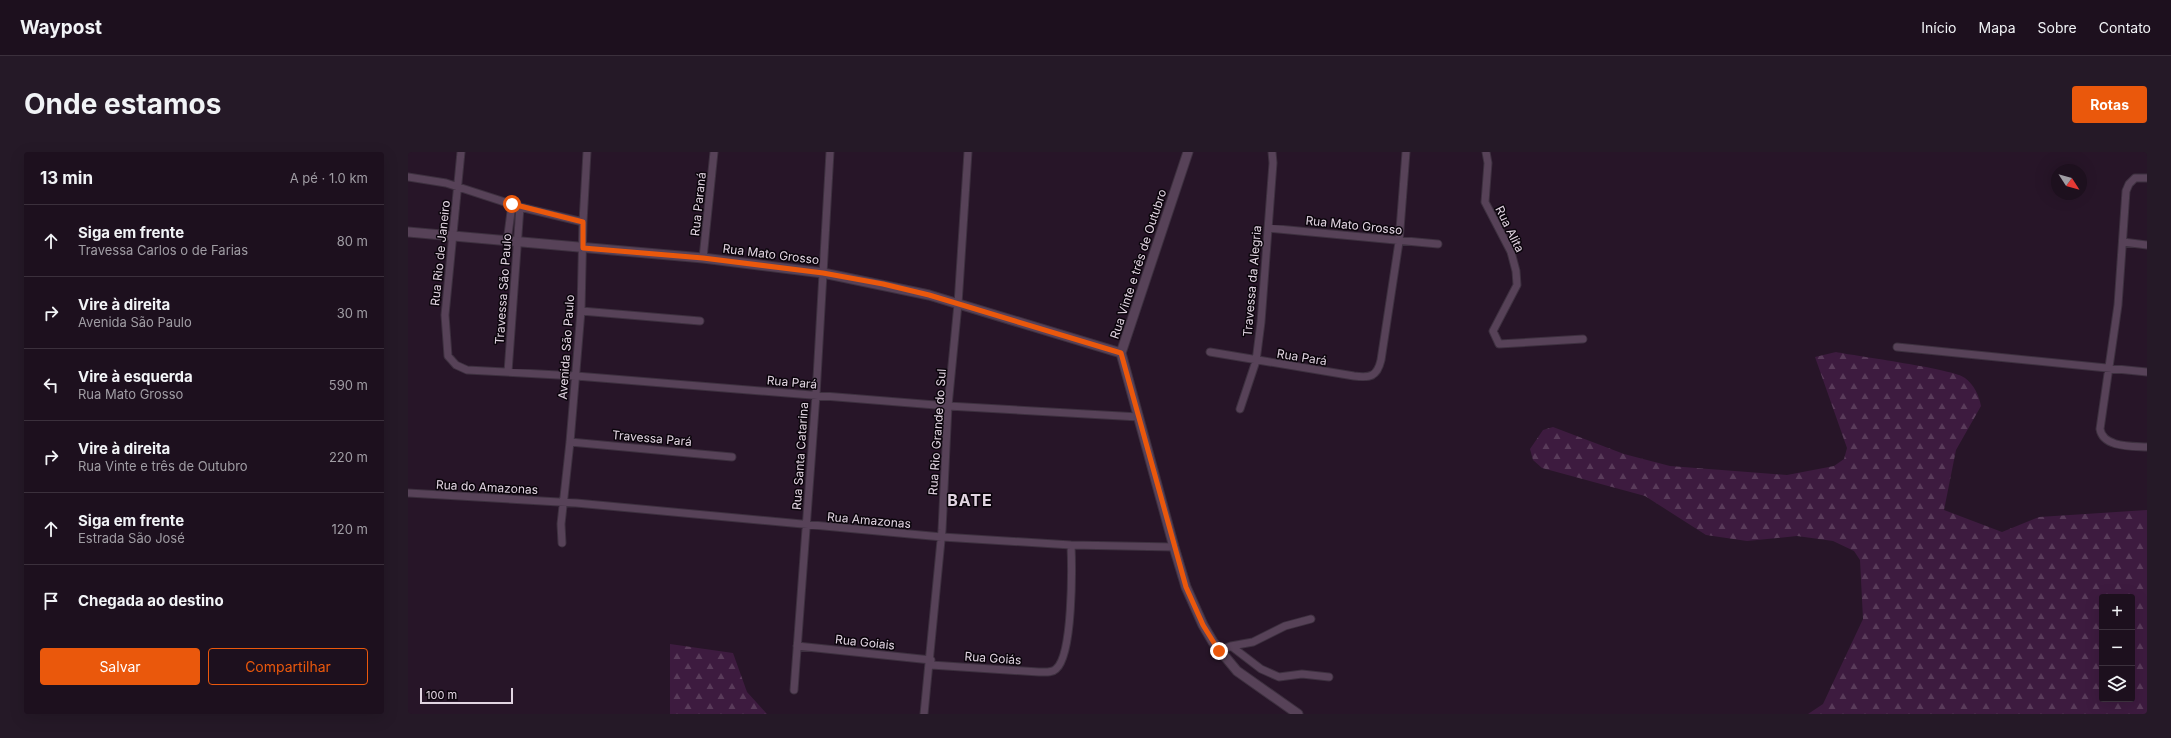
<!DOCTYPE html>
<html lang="pt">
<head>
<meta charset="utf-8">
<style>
  :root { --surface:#1d101e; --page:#251927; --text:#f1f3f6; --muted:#a09da4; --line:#3b303c; --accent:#ea580c }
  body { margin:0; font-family:Inter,sans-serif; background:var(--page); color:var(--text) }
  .controls { position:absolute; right:12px; bottom:12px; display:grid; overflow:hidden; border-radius:4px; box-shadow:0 4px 16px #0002 }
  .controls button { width:36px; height:36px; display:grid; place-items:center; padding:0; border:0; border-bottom:1px solid var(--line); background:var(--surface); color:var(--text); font:20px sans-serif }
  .compass { position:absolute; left:1643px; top:12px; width:36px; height:36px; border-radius:50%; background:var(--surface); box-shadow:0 4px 16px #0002; rotate:126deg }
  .scale { position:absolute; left:12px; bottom:10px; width:93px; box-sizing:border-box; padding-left:4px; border:2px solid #e1d4e1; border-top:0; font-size:11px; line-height:14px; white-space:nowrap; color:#e1d4e1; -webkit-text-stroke:3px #0b050c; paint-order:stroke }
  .stop { position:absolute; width:12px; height:12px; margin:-9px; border:3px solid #ea580c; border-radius:50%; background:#fff }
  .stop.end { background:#ea580c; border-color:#fff; box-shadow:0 1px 4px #0008 }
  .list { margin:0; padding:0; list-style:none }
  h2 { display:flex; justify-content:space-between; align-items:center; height:52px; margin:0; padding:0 16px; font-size:17px }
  h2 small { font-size:13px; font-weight:400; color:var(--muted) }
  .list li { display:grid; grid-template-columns:26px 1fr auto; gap:12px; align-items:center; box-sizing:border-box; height:72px; padding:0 16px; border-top:1px solid var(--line) }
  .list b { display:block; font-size:15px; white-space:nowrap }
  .list p { margin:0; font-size:13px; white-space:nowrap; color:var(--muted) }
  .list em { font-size:13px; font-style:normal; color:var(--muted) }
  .actions { display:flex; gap:8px; padding:12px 16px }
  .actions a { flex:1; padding:9px 0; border:1px solid var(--accent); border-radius:4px; text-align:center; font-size:14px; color:var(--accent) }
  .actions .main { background:var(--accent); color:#fff }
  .icon { flex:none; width:22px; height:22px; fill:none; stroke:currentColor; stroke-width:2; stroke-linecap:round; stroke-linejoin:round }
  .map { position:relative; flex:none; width:1739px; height:562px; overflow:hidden; border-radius:4px }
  header { display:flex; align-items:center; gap:24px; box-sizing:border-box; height:56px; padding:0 20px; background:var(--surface); border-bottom:1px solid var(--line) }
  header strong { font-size:19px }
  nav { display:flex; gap:22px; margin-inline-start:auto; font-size:14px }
  .intro { display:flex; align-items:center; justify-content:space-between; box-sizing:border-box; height:96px; padding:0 24px }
  h1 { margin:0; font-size:28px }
  .button { padding:10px 18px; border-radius:4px; background:var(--accent); color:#fff; font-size:14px; font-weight:700 }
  main { display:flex; gap:24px; padding:0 24px }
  aside { flex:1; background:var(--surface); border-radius:4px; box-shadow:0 4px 16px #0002 }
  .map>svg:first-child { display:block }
</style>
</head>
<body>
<header>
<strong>Waypost</strong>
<nav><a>Início</a><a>Mapa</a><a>Sobre</a><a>Contato</a></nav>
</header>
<div class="intro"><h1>Onde estamos</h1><a class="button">Rotas</a></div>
<main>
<aside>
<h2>13 min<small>A pé · 1.0 km</small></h2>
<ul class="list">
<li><svg class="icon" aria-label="ahead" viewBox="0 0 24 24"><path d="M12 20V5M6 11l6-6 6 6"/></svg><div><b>Siga em frente</b><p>Travessa Carlos o de Farias</p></div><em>80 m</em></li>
<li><svg class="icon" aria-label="right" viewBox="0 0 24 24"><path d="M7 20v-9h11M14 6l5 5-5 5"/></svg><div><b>Vire à direita</b><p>Avenida São Paulo</p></div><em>30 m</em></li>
<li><svg class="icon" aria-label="left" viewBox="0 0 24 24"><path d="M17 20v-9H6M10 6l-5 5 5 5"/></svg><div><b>Vire à esquerda</b><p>Rua Mato Grosso</p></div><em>590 m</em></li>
<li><svg class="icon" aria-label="right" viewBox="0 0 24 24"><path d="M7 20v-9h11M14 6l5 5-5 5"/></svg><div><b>Vire à direita</b><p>Rua Vinte e três de Outubro</p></div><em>220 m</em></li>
<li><svg class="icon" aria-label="ahead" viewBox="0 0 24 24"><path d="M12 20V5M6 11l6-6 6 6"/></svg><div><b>Siga em frente</b><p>Estrada São José</p></div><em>120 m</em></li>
<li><svg class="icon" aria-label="arrive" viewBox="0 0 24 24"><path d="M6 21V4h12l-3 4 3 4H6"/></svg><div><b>Chegada ao destino</b></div></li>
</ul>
<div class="actions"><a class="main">Salvar</a><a>Compartilhar</a></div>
</aside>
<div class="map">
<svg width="1739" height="562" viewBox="0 0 1739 562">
  <defs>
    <pattern id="forest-firs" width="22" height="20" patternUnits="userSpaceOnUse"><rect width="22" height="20" fill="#3d1b3f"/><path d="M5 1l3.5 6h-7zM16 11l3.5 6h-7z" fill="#593b5a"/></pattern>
  </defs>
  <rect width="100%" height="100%" fill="#271528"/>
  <!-- forest -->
  <path fill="url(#forest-firs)" fill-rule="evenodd" d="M1428,200c19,4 119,17 129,26 9,7 14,17 16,28l-25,44 -12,60 58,22 37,-15 108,-7v204h-339l15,-10 40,-85 -3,-59 -6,-9 -21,-10 -36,-5 -50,5 -41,-6 -61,-39 -103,-28 -9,-8 -3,-11 13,-19 10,-3 71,27 46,12 117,9 47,-9 10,-7 3,-11 -32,-91zM1694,445h30v102h-30z
    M262,492l63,9 14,39 20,22h-97z"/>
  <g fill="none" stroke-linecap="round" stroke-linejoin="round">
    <defs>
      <path id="minor" d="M53,0l-16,163 3,41 8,9 11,5 109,6 372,30 191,11
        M1078,0l2,11 -3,39 26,50 5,19 1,14 -24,46 6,13 84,-5
        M0,25l38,6 74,24 63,15
        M1739,26h-12l-6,6 -3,7 -8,114 -18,124c3,19 33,17 47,18
        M860,76l170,16
        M99,90l5,-38
        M1715,90l24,3
        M295,106l11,-106
        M173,159l119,10
        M1489,195l250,25
        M802,200l144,24c16,2 23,1 27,-16l18,-118 7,-90
        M100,220l12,-165
        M832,257l16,-48 5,-39 12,-159 -1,-11
        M162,290l162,15
        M0,341l168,10 366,34 129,8 103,2
        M154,391l-1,-19 9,-82 11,-131 2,-89 4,-70
        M389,494l134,14
        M823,494l22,-4 32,-16 26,-7
        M811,499l12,-5 30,23 18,8 23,-3 27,3
        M523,513l108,7c6,0 13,1 17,-3 17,-14 16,-101 15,-124
        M386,538l22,-295 14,-243
        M516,562l18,-184 6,-124 10,-102 10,-152"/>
      <path id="tertiary" d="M780,0l-67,201 53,194 12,40 17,38 10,17 24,29 61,43
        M0,80l295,26 120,15 106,22 192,58"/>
    </defs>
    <!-- minor casing -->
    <use href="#minor" stroke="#3d303f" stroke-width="9"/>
    <!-- tertiary casing -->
    <use href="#tertiary" stroke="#3d303f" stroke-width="11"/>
    <!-- minor -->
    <use href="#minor" stroke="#574258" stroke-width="7"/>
    <!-- tertiary -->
    <use href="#tertiary" stroke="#574258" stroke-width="9"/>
  </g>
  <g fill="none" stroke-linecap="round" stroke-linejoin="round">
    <!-- route -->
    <path stroke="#ea580c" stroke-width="5" d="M104,52l71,18v26l120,10 120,15 60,11 46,11 192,58 65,234 17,38 16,26"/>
  </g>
  <g text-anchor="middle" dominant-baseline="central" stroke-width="3" stroke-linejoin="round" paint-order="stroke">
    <!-- street labels -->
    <g font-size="12" fill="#e1d4e1" stroke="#0b050c">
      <text transform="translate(290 52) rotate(-84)">Rua Paraná</text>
      <text transform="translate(946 73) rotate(6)">Rua Mato Grosso</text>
      <text transform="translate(1102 77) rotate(64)">Rua Alita</text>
      <text transform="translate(32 101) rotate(-84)">Rua Rio de Janeiro</text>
      <text transform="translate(363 102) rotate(7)">Rua Mato Grosso</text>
      <text transform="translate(730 112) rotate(-72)">Rua Vinte e três de Outubro</text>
      <text transform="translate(844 129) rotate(-85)">Travessa da Alegria</text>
      <text transform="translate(95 137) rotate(-86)">Travessa São Paulo</text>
      <text transform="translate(158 195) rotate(-86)">Avenida São Paulo</text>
      <text transform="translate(894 205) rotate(9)">Rua Pará</text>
      <text transform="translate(384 230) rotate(5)">Rua Pará</text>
      <text transform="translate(529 280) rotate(-86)">Rua Rio Grande do Sul</text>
      <text transform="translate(244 286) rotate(5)">Travessa Pará</text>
      <text transform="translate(392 304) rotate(-86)">Rua Santa Catarina</text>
      <text transform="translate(79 335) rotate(3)">Rua do Amazonas</text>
      <text transform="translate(461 368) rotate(5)">Rua Amazonas</text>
      <text transform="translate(457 490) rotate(6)">Rua Goiais</text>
      <text transform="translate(585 506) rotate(4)">Rua Goiás</text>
    </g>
    <!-- district labels -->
    <g font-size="16" font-weight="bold" letter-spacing="1" fill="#e1d4e1" stroke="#0b050c">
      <text x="562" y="348">BATE</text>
    </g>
  </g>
</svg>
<div class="controls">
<button>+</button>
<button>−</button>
<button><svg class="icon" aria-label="layers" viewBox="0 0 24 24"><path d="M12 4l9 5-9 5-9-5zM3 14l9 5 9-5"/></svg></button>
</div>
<svg class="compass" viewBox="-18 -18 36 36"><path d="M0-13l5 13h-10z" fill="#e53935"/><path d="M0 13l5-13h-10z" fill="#a09da4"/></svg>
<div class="scale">100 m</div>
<div class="stop" style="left:104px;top:52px"></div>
<div class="stop end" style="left:811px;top:499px"></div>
</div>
</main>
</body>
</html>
